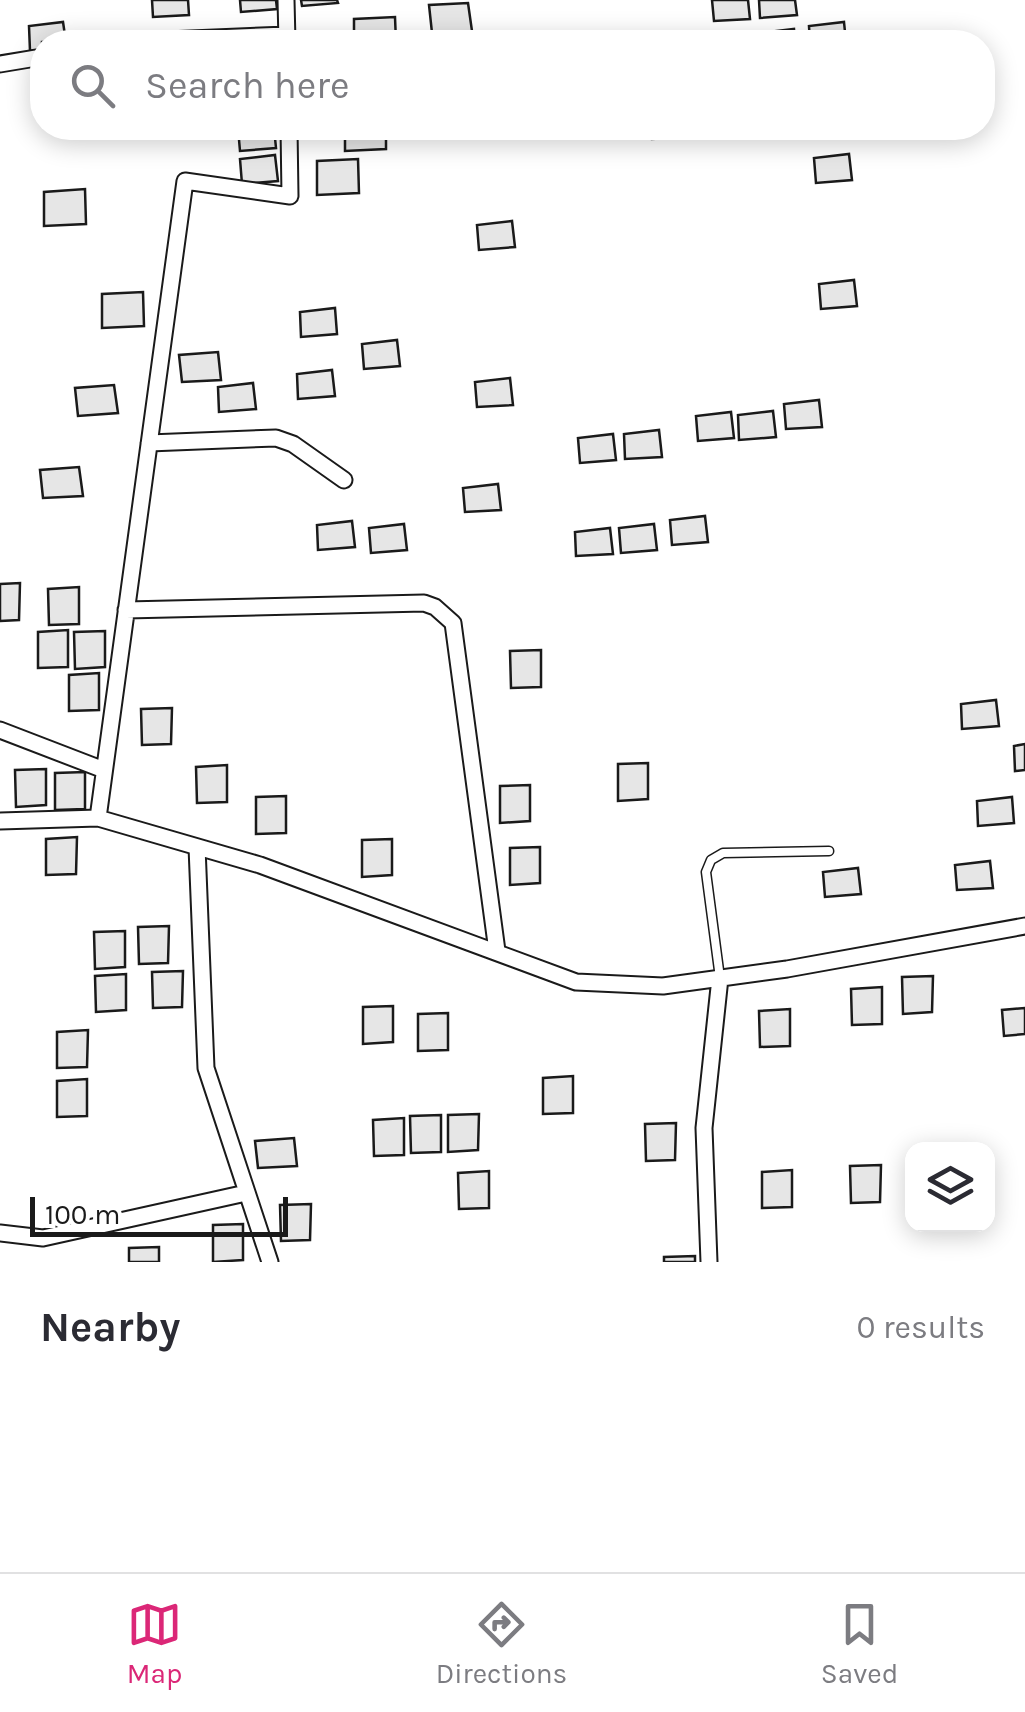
<!DOCTYPE html>
<html lang="en">
<head>
<meta charset="utf-8">
<style>
  :root { --surface:#fff; --page:#f7f7f7; --text:#2b2b33; --muted:#7c7c81; --line:#e1e1e2; --accent:#db2777 }
  body { margin:0; font-family:Karla,sans-serif; background:var(--page); color:var(--text) }
  .controls { position:absolute; right:30px; bottom:30px; display:grid; overflow:hidden; border-radius:20px; box-shadow:0 5px 25px #0003 }
  .controls button { width:90px; height:90px; display:grid; place-items:center; padding:0; border:0; border-bottom:2px solid var(--line); background:var(--surface); color:var(--text); font:50px sans-serif }
  .scale { position:absolute; left:30px; bottom:25px; width:258px; box-sizing:border-box; padding-left:10px; border:5px solid #1a1a1a; border-top:0; font-size:28px; line-height:35px; white-space:nowrap; color:#1a1a1a; -webkit-text-stroke:8px #fff; paint-order:stroke }
  .list { margin:0; padding:0; list-style:none }
  h2 { display:flex; justify-content:space-between; align-items:center; height:130px; margin:0; padding:0 40px; font-size:42px }
  h2 small { font-size:32px; font-weight:400; color:var(--muted) }
  .icon { flex:none; width:55px; height:55px; fill:none; stroke:currentColor; stroke-width:2; stroke-linecap:round; stroke-linejoin:round }
  .map { position:relative; flex:none; width:1025px; height:1262px; overflow:hidden }
  .search { position:absolute; background:var(--surface); box-shadow:0 5px 25px #0003; left:30px; right:30px; top:30px; height:110px; display:flex; align-items:center; gap:25px; box-sizing:border-box; padding:0 35px; border-radius:40px; color:var(--muted); font-size:38px }
  .sheet { height:310px; background:var(--surface) }
  nav { display:flex; justify-content:space-around; align-items:center; box-sizing:border-box; height:140px; border-top:2px solid var(--line); background:var(--surface); font-size:28px; color:var(--muted) }
  nav a { display:grid; justify-items:center; gap:5px }
  nav .on { color:var(--accent) }
  .map>svg:first-child { display:block }
</style>
</head>
<body>
<div class="map">
<svg width="1025" height="1262" viewBox="0 0 1025 1262">
  <rect width="100%" height="100%" fill="#fff"/>
  <!-- building -->
  <path fill="#e6e6e6" stroke="#1a1a1a" stroke-width="2.5" d="M152,0h36l1,15 -36,2z
    M240,0h36l1,9 -36,3z
    M301,0h36l1,3 -36,3z
    M712,0h36l2,19 -36,2z
    M759,0h36l2,15 -37,3z
    M468,3l4,28 -40,2 -3,-28z
    M395,17l1,25h-42v-23z
    M63,22l3,20h-24v8l-12,1 -1,-25z
    M844,22l2,20h-36l-1,-16z
    M794,29l1,13h-36v-9z
    M748,32l1,10h-35l-1,-6z
    M238,128h36l2,20 -36,3z
    M345,128h41v21l-41,2z
    M651,128h36l1,9 -36,2z
    M696,128h36l1,7 -37,3z
    M849,154l3,26 -36,3 -2,-25z
    M275,155l3,26 -36,3 -2,-25z
    M358,159l1,34 -42,2v-34z
    M85,189l1,35 -42,2v-34z
    M512,221l3,26 -36,3 -2,-25z
    M854,280l3,26 -36,3 -2,-25z
    M143,292l1,34 -42,2v-34z
    M335,308l2,26 -36,3 -1,-25z
    M397,340l3,26 -36,3 -2,-25z
    M218,352l3,28 -39,2 -3,-27z
    M332,370l3,26 -37,3 -1,-25z
    M510,378l3,27 -36,2 -2,-25z
    M253,383l3,26 -37,3 -1,-25z
    M114,385l4,28 -40,3 -3,-28z
    M819,400l3,27 -36,2 -2,-25z
    M773,411l3,26 -37,3 -1,-25z
    M731,412l3,26 -36,3 -2,-25z
    M659,430l3,27 -37,2 -1,-25z
    M613,434l3,26 -36,3 -2,-25z
    M79,467l4,29 -40,2 -3,-28z
    M498,484l3,26 -36,2 -2,-24z
    M705,516l3,26 -36,3 -2,-25z
    M352,521l3,26 -37,3 -1,-25z
    M404,524l3,26 -36,3 -2,-25z
    M654,524l3,26 -36,3 -2,-25z
    M610,528l3,26 -37,2 -1,-24z
    M20,583l-1,37 -19,1v-37z
    M79,587v37l-30,1 -1,-36z
    M68,630v37l-30,1v-36z
    M105,631v36l-30,2 -1,-37z
    M541,650v37l-30,1 -1,-37z
    M99,673v37l-30,1v-36z
    M996,700l3,26 -37,3 -1,-25z
    M172,708l-1,36 -29,1 -1,-36z
    M1025,744v26l-10,1 -1,-25z
    M648,763v36l-30,2v-37z
    M227,765v37l-30,1 -1,-36z
    M46,769v36l-30,2 -1,-37z
    M85,772v37l-30,1v-37z
    M530,785v36l-30,2v-37z
    M286,796v37l-30,1v-37z
    M1012,797l2,26 -36,3 -1,-25z
    M77,837l-1,37 -30,1v-36z
    M392,839v36l-30,2v-37z
    M540,847v36l-30,2v-37z
    M990,861l3,27 -36,2 -2,-25z
    M858,868l3,26 -36,3 -2,-25z
    M169,926l-1,37 -29,1 -1,-37z
    M125,931v36l-30,2 -1,-37z
    M183,971l-1,36 -29,1 -1,-36z
    M126,974v36l-30,2 -1,-36z
    M933,976l-1,36 -29,2 -1,-37z
    M882,987v37l-30,1 -1,-36z
    M393,1006v36l-30,2v-37z
    M1025,1008v26l-21,2 -2,-26z
    M790,1009v37l-30,1 -1,-36z
    M448,1013v37l-30,1v-37z
    M88,1030l-1,37 -30,1v-36z
    M573,1076v37l-30,1v-36z
    M87,1079v37l-30,1v-36z
    M479,1114l-1,36 -30,2v-37z
    M441,1115v37l-30,1 -1,-37z
    M404,1118v37l-30,1 -1,-36z
    M676,1123l-1,37 -29,1 -1,-37z
    M294,1138l3,28 -39,2 -3,-27z
    M881,1165l-1,37 -29,1 -1,-37z
    M792,1170v37l-30,1v-36z
    M489,1171v37l-30,1 -1,-36z
    M311,1204l-1,36 -29,1 -1,-36z
    M243,1224v36l-30,2v-37z
    M159,1247v15h-30v-14z
    M695,1256v6h-31v-5z"/>
  <g fill="none" stroke-linecap="round" stroke-linejoin="round">
    <defs>
      <path id="service" d="M720,978l-14,-106 5,-12 12,-7 106,-2"/>
      <path id="minor" d="M286,0l1,41
        M119,42l168,-7
        M0,64l42,-7
        M149,443l127,-5 17,6 51,36
        M126,610l298,-7 11,4 18,16 44,328
        M0,730l104,40
        M98,818l87,-637 105,15 -1,-68
        M0,821l98,-3 162,47 316,117 87,4 124,-17 238,-43
        M197,847l9,221 64,194
        M0,1233l43,5 203,-45
        M709,1262l-5,-134 16,-150"/>
    </defs>
    <!-- service casing -->
    <use href="#service" stroke="#1a1a1a" stroke-width="11"/>
    <!-- minor casing -->
    <use href="#minor" stroke="#1a1a1a" stroke-width="19"/>
    <!-- service -->
    <use href="#service" stroke="#fff" stroke-width="8"/>
    <!-- minor -->
    <use href="#minor" stroke="#fff" stroke-width="15"/>
  </g>
</svg>
<div class="controls">
<button><svg class="icon" aria-label="layers" viewBox="0 0 24 24"><path d="M12 4l9 5-9 5-9-5zM3 14l9 5 9-5"/></svg></button>
</div>
<div class="scale">100 m</div>
<div class="search"><svg class="icon" aria-label="search" viewBox="0 0 24 24"><circle cx="10" cy="10" r="6"/><path d="M15 15l6 6"/></svg>Search here</div>
</div>
<section class="sheet">
<h2>Nearby<small>0 results</small></h2>
<ul class="list">
</ul>
</section>
<nav>
<a class="on"><svg class="icon" aria-label="map" viewBox="0 0 24 24"><path d="M3 6l6-2 6 2 6-2v14l-6 2-6-2-6 2zM9 4v14M15 6v14"/></svg>Map</a>
<a><svg class="icon" aria-label="directions" viewBox="0 0 24 24"><path d="M12 3l9 9-9 9-9-9zM9 14v-3h6M13 9l2 2-2 2"/></svg>Directions</a>
<a><svg class="icon" aria-label="saved" viewBox="0 0 24 24"><path d="M7 4h10v16l-5-4-5 4z"/></svg>Saved</a>
</nav>
</body>
</html>
